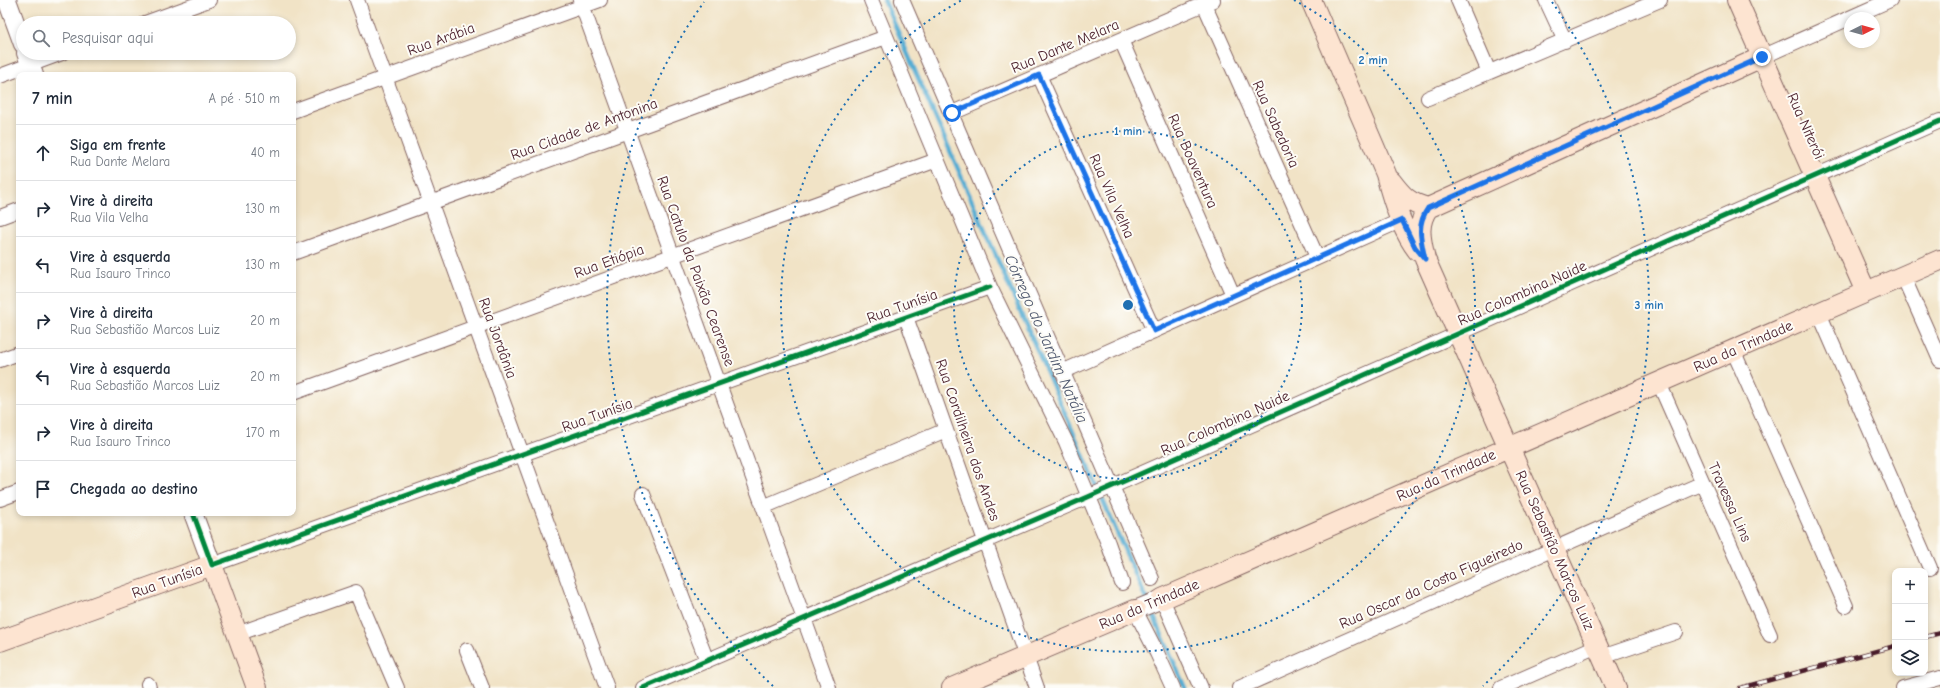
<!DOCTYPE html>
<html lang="pt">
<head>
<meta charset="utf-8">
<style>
  :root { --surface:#fff; --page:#f6f6f7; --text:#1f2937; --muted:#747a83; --line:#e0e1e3 }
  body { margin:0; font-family:"Comic Neue",sans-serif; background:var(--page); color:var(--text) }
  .controls { position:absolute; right:12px; bottom:12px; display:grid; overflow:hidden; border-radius:8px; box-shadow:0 2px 6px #0003 }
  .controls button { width:36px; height:36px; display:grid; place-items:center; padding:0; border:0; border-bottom:1px solid var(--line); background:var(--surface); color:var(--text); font:20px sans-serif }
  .compass { position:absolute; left:1844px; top:12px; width:36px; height:36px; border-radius:50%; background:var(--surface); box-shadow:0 2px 6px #0003; rotate:85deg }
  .stop { position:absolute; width:12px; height:12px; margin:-9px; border:3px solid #1a73e8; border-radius:50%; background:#fff }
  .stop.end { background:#1a73e8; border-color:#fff; box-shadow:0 1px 4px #0008 }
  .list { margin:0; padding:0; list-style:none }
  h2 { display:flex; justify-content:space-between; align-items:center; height:52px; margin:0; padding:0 16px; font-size:17px }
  h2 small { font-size:13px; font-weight:400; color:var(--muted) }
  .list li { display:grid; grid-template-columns:26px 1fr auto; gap:12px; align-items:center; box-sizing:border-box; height:56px; padding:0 16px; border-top:1px solid var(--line) }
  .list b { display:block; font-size:15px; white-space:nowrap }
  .list p { margin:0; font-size:13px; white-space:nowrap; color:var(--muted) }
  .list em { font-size:13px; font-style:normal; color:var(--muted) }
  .icon { flex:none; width:22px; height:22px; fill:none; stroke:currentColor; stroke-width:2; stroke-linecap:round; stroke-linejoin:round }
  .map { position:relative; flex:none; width:1940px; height:688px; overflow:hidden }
  .search { position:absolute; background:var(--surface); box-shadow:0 2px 6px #0003; left:16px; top:16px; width:280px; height:44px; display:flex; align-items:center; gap:10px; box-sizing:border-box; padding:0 14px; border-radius:22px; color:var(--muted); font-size:15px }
  .panel { position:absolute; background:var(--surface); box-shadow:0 2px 6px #0003; left:16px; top:72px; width:280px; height:444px; border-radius:8px }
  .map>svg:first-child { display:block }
</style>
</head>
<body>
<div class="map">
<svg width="1940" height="688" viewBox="0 0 1940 688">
  <rect width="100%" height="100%" fill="#fdfcf7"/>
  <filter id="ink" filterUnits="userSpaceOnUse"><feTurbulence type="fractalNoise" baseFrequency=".025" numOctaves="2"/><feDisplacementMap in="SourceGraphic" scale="8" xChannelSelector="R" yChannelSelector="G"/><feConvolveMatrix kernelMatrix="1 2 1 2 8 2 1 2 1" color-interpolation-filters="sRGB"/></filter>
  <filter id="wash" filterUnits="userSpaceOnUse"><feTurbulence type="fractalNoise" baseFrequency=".012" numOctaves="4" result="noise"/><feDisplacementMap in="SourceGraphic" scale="16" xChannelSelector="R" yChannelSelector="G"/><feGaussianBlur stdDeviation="0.9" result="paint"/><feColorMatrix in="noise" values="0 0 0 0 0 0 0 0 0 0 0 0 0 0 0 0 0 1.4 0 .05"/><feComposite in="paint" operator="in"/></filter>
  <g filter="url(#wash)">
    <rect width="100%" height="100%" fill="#f1e3c6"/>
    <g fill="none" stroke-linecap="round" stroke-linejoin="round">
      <!-- stream -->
      <path stroke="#57add3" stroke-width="4.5" d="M884,0l263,601
        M1150,608l35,80"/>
    </g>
  </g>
  <g filter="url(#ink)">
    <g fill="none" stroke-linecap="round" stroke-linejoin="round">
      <defs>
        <path id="minor" d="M357,0l250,688
          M580,0l249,688
          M871,0l119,287 76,155 42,101 14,40
          M902,0l250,579
          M1458,0l31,72
          M1546,0l19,41
          M1204,4l113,253
          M145,23l64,-23
          M1121,40l112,255
          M1762,57l128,-57
          M1039,75l115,256
          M0,76l62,-23
          M1428,98l232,-98
          M293,111l307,-111
          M952,113l261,-113
          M0,217l19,-7
          M293,253l593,-216
          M1903,276l37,84
          M1819,313l111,255
          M906,317l131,371
          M1733,350l113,256
          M0,360l19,-7
          M1062,372l340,-152
          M1659,383l111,252
          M293,393l644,-233
          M643,494l64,167
          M0,499l19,-7
          M763,507l183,-77
          M212,565l778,-278
          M1162,599l39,89
          M1135,610l22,43 16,35
          M237,634l119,-42 41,96
          M467,650l15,38
          M1602,657l74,-25
          M148,684l1,4
          M643,688l445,-191 852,-376
          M1239,688l464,-205
          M1501,688l96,-42
          M1903,688l37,-10"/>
        <path id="tertiary" d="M7,0l16,44
          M26,53l8,22
          M193,513l19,52
          M1135,610l27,-11"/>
        <path id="secondary" d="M1311,0l75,174c6,24 17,58 32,77
          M1737,0l129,292
          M1391,181c12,16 18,22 37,27
          M1162,599l778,-339
          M0,641l212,-76 45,123
          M952,688l183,-78
          M1616,688l-191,-429c-4,-19 -9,-34 3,-51l334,-151"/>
      </defs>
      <!-- minor casing -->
      <use href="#minor" stroke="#846461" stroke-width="16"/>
      <!-- tertiary casing -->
      <use href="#tertiary" stroke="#846461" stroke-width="20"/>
      <!-- secondary casing -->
      <use href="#secondary" stroke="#846461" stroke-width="22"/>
      <!-- minor -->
      <use href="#minor" stroke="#fff" stroke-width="14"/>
      <!-- tertiary -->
      <use href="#tertiary" stroke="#fff" stroke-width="18"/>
      <!-- secondary -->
      <use href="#secondary" stroke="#fde4d1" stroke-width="20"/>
      <defs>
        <path id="rail" d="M1925,637l15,-4
          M1740,688l155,-42"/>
      </defs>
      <!-- rail casing -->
      <use href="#rail" stroke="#4a1f2b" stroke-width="4.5"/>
      <!-- rail -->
      <use href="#rail" stroke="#fdfcf7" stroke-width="3" stroke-dasharray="9" stroke-linecap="butt"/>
      <defs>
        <path id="cycleway" d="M193,513l19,52 778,-278
          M643,688l445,-191 852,-376"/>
      </defs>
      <!-- cycleway casing -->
      <use href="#cycleway" stroke="#fdfcf7" stroke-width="8"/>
      <!-- cycleway -->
      <use href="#cycleway" stroke="#00873e" stroke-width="5"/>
    </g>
  </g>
  <g fill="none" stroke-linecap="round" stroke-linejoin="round" filter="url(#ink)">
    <!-- route -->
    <path stroke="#1a73e8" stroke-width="5" d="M952,113l87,-38 115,256 248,-111 13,27 10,12c-4,-19 -9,-34 3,-51l334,-151"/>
  </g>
  <!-- distance rings -->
  <g fill="none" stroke="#1f6fb2" stroke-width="2" stroke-dasharray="2 4">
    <circle cx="1128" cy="305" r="174"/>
    <path d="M1294 0A347 347 0 1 1 962 0"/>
    <path d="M773 686A521 521 0 0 1 704 2M1552 2A521 521 0 0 1 1483 686"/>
  </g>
  <g text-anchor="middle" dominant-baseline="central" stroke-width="4" stroke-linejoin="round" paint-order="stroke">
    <!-- street labels -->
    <g font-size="15" fill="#4a1f2b" stroke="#fdfcf7">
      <text transform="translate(441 39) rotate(-20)">Rua Arábia</text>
      <text transform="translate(1065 46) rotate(-23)">Rua Dante Melara</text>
      <text transform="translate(1276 124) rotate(66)">Rua Sabedoria</text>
      <text transform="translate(1806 126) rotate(66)">Rua Niterói</text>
      <text transform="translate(584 129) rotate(-20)">Rua Cidade de Antonina</text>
      <text transform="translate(1193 161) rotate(66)">Rua Boaventura</text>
      <text transform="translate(1112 196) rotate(66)">Rua Vila Velha</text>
      <text transform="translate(609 261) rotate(-20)">Rua Etiópia</text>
      <text transform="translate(696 271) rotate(70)">Rua Catulo da Paixão Cearense</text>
      <text transform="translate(1522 293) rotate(-24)">Rua Colombina Naide</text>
      <text transform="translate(902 306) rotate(-20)">Rua Tunísia</text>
      <text transform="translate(498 338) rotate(70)">Rua Jordânia</text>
      <text transform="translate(1743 346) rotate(-24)">Rua da Trindade</text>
      <text transform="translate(597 415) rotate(-20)">Rua Tunísia</text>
      <text transform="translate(1225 423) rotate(-24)">Rua Colombina Naide</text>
      <text transform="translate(968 440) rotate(71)">Rua Cordilheira dos Andes</text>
      <text transform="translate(1446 475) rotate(-24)">Rua da Trindade</text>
      <text transform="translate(1730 502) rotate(66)">Travessa Lins</text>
      <text transform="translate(1555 550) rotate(66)">Rua Sebastião Marcos Luiz</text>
      <text transform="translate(167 581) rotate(-20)">Rua Tunísia</text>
      <text transform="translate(1431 584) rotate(-24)">Rua Oscar da Costa Figueiredo</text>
      <text transform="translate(1149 604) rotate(-23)">Rua da Trindade</text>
    </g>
    <!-- water labels -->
    <g font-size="16" font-style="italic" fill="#4f586e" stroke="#fdfcf7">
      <text transform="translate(1046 339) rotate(66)">Córrego do Jardim Natália</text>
    </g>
  </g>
  <circle cx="1128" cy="305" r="6" fill="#1f6fb2" stroke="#fdfcf7" stroke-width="2"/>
  <g font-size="12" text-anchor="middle" font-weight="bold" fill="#1f6fb2" stroke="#fdfcf7" stroke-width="4" stroke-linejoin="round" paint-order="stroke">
    <text x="1373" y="64">2 min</text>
    <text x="1128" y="135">1 min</text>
    <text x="1649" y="309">3 min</text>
  </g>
</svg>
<div class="controls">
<button>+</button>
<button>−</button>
<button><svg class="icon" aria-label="layers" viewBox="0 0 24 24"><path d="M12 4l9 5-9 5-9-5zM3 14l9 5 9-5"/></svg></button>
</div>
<svg class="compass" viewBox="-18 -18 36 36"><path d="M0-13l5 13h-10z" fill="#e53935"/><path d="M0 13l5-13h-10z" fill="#747a83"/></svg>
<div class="stop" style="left:952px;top:113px"></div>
<div class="stop end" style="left:1762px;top:57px"></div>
<div class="search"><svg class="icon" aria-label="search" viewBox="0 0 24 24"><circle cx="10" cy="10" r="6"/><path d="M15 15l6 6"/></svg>Pesquisar aqui</div>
<section class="panel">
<h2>7 min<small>A pé · 510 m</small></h2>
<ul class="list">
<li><svg class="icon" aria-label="ahead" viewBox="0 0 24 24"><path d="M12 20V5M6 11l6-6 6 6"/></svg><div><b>Siga em frente</b><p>Rua Dante Melara</p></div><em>40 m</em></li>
<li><svg class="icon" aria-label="right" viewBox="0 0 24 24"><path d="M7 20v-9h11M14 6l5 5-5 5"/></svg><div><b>Vire à direita</b><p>Rua Vila Velha</p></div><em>130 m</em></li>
<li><svg class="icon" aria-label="left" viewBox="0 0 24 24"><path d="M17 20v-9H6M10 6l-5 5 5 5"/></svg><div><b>Vire à esquerda</b><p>Rua Isauro Trinco</p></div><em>130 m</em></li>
<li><svg class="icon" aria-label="right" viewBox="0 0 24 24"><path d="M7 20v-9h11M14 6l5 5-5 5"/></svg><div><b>Vire à direita</b><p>Rua Sebastião Marcos Luiz</p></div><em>20 m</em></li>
<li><svg class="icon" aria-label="left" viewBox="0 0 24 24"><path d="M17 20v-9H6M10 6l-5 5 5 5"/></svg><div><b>Vire à esquerda</b><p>Rua Sebastião Marcos Luiz</p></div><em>20 m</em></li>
<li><svg class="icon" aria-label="right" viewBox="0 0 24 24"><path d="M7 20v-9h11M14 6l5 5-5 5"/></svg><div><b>Vire à direita</b><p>Rua Isauro Trinco</p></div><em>170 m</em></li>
<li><svg class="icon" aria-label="arrive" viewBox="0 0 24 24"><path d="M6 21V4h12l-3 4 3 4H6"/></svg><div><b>Chegada ao destino</b></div></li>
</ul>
</section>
</div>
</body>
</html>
